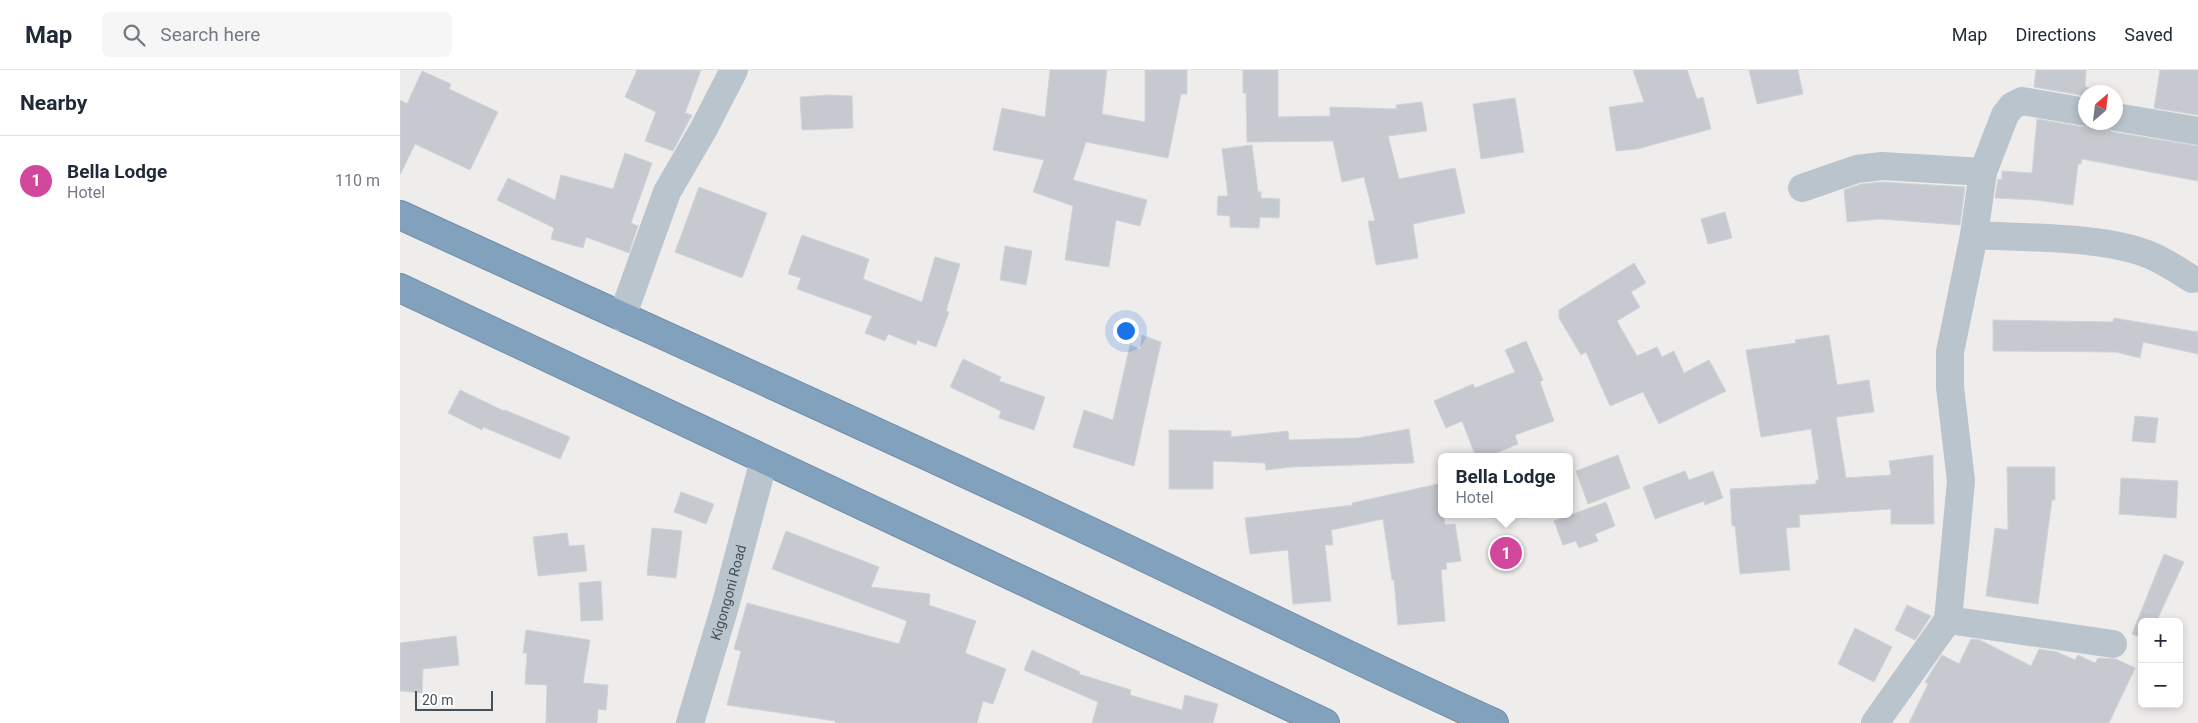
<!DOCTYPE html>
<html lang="en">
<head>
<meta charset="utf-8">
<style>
  :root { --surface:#fff; --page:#f6f6f7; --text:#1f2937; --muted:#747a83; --line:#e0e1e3; --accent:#1a73e8 }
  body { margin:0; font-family:Roboto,sans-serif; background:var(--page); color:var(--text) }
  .controls { position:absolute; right:15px; bottom:15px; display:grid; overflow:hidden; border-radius:8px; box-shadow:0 2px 8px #0003 }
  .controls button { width:45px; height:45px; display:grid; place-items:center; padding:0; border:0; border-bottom:1px solid var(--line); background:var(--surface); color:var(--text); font:25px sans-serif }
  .compass { position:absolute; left:1678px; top:15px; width:45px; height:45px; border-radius:50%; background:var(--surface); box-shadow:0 2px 8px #0003; rotate:28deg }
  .scale { position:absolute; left:15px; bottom:12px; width:78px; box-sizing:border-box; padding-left:5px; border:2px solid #44505a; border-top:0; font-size:14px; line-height:18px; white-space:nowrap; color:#44505a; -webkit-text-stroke:4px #fff; paint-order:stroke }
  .you { position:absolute; left:725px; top:260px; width:18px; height:18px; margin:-12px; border:4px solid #fff; border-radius:50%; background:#1a73e8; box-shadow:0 0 0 8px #1a73e833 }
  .badge { display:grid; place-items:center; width:32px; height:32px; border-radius:50%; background:var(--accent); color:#fff; font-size:16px; font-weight:700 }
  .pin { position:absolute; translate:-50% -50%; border:2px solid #fff; box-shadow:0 1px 5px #0006 }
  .popup { position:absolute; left:1038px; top:383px; width:135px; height:65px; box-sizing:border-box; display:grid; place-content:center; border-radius:8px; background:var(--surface); filter:drop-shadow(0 1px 4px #0005); font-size:16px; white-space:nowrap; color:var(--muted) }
  .popup b { font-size:19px; color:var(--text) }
  .popup::after { content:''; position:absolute; left:50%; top:100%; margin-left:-10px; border:10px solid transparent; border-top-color:var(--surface) }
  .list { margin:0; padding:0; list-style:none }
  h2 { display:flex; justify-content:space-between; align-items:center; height:65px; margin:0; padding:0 20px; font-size:21px }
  h2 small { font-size:16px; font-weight:400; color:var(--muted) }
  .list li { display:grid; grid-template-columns:32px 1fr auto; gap:15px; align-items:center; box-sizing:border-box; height:90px; padding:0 20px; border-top:1px solid var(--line) }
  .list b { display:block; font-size:19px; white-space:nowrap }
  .list p { margin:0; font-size:16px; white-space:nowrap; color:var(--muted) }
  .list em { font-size:16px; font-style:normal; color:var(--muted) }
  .icon { flex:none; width:28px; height:28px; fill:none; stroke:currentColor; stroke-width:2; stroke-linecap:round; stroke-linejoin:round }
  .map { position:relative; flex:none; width:1798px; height:653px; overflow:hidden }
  header { display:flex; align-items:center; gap:30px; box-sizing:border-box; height:70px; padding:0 25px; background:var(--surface); border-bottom:1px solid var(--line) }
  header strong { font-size:24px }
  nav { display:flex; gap:28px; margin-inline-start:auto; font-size:18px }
  .search { width:350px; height:45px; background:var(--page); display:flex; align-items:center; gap:12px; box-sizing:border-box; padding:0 18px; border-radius:8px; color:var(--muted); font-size:19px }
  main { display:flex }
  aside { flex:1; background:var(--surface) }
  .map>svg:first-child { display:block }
</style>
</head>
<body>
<header>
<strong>Map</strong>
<div class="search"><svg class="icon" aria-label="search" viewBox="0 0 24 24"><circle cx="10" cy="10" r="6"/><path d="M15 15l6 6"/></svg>Search here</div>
<nav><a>Map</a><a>Directions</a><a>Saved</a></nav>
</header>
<main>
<aside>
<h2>Nearby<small></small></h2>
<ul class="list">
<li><span class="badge" style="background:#d1479c">1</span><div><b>Bella Lodge</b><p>Hotel</p></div><em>110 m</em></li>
</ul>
</aside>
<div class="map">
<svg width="1798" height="653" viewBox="0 0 1798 653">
  <rect width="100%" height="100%" fill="#efecec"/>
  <!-- building -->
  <path fill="#c6c9cf" stroke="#d0d3d8" d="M237,0h64l-16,43 7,2 -19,36 -28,-10 11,-29 -31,-15z
    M650,0h57l-5,44 43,8v-52h42v24h-6l-13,64 -82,-16 -13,38 74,20 -7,26 -24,-6 -7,47 -44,-7 8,-54 -40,-14 11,-32 -51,-10 9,-42 43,9z
    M843,0h35v47l52,-1v-9l67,2 -1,-4 26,-3 5,29 -39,5 11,43 56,-11 10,45 -52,11 5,34 -42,7 -8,-44h7l-11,-44 -22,5 -9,-41 -86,1 -1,-49h-3z
    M1233,0h54l10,29 6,-2 8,32 -74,20 -21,2 -7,-44 35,-5z
    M1349,0h49l5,24 -46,10z
    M1636,0h50l-1,17 22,4 -1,1h-20v4l-52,-9z
    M1760,0h38v45l-44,-7z
    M22,1l29,13 -2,5 49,23 -28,58 -55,-26 -15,31v-75l7,4z
    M428,25l24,1 1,32 -51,2 -2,-33z
    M1115,28l9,54 -43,7 -8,-55z
    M1637,49l46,8 18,-5 1,4 11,6 85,14v35l-116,-22 -1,5h-3l-5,41 -38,-5 -40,-2 3,-19 4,1v-9l30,2z
    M852,75l6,47h3v6l19,1 -1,19 -19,-1 -1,11 -29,-1v-11l-13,-1 1,-19h10l-6,-47z
    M225,83l27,10 -21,60 7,3 -9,27 -43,-16 -3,11 -32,-9 3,-11 -57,-28 11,-22 47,22 6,-25 52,14z
    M1482,112l83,5 -5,38 -80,-6 -33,3 -3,-32 17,-6z
    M299,117l68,26 -25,65 -67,-26z
    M1325,142l7,26 -24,6 -7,-25z
    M402,165l67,24 -6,20 59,23 13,-45 25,7 -14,47 3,1 -13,35 -19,-7 -1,5 -28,-11 -3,7 -20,-8 7,-17 -75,-27 4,-11 -13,-4z
    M605,176l27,5 -6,34 -26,-5z
    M1234,193l12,20 -15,9 9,15 -23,14 20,35 20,-9 5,10 12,-6 10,22 25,-13 17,31 -67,33 -16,-32 -33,14 -24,-54 -5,3 -22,-37v-8z
    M1714,248l84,14v22l-55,-12 -3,16 -24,-6 -123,-1v-31l120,2z
    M742,265l19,7 -27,124 -61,-19 11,-37 29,10 17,-75 10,4z
    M1429,265l8,50 32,-5 5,32 -38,5 10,61 45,-3 -2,-14 44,-6 1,69h-43v-15l-92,6 1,12 -14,1 4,42 -50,4 -5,-48h-3l-2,-37 86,-5v-4h3l-8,-51 -50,8 -15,-87 50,-7 -1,-3z
    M1126,271l17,39 -3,2 14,39 -39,14 3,9 -32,13h-10l-14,-36 -16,7 -12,-27 39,-17 2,4 40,-16 -10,-22z
    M563,289l38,18 -2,4 46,16 -11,33 -35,-12 2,-7 -51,-24z
    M60,320l44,21 1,-1 65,27 -10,22 -77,-32 -1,3 -34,-17z
    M1735,346l23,2 -3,25 -23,-2z
    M1009,359l5,34 -122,4 -26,3 -1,-7 -52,-2v28h-44v-59l62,1v6l57,-6 1,9 69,-2z
    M1218,385l12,33 -42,16 -12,-33z
    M1607,397h48v33h-3l-14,104 -52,-8 9,-68 13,2z
    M1285,401l4,9 24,-9 10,27 -18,7 -1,-4 -49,18 -12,-32z
    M1721,408l57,3 -2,37 -57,-4z
    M1038,414l7,41 10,-1 6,37 -15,2 1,6 -6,1 4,51 -47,4 -4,-45h-2l-9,-61 -52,11 2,15h-8l6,56 -38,3 -5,-54 -38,4 -5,-36 108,-13 -1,-2z
    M281,422l33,12 -8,20 -32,-12z
    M1206,432l9,24 -20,8 3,7 -19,7 -3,-7 -13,4 -9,-24z
    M252,458l30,3 -6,47 -29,-3z
    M386,461l93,36 -8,20 59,7 -1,11 47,16 -11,32 41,16 -13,35 -10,-3 -6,22h-142v-2l-108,-16 14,-54 -7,-2 13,-46 152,41 8,-23 -135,-52z
    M167,463l2,13 15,-1 3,26 -49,5 -5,-39z
    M1764,484l20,8 -28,60h-14v16l-10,-4z
    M201,511l2,39 -22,1 -2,-38z
    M1507,535l24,11 -16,24 -20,-10z
    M1455,558l37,19 -18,35 -36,-18z
    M126,560l64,10 -7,43 25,2 -2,25 -8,-1 -1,14h-51l1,-38 -22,-1 2,-31h-4z
    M56,566l3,29 -36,4 -1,24 -22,-2v-48z
    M1571,569l9,1 51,26 8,-17 18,3 18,8 3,-5 17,8 3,-5 18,1 19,9 -26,55h-200l19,-39 -3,-2 17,-27 17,9z
    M632,580l48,22 -1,2 52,16 -1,5 52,15 3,-15 33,9 -5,19h-121l6,-21 -74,-32z"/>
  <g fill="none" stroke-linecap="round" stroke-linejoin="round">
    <defs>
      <path id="highway" d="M0,145c224,103 449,203 672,308 141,66 280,136 422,200
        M0,218l925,435"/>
    </defs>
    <!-- highway casing -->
    <use href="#highway" stroke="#6e8ca8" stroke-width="30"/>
    <!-- minor -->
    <g stroke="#bac4cc" stroke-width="28">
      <path d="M1716,47l82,14"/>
      <path d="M1402,118l55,-19 25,-3 101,6"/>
      <path d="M1574,165c51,3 133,1 178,21 14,6 27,15 40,23"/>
      <path d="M222,247l45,-125 36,-62 31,-60"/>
      <path d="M1548,550l165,24"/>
      <path id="s1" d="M290,653l36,-120 38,-143"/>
      <path d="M1475,653l73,-103 13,-139 -11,-94v-35l24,-117 9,-63 22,-57 7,-9 10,-5 64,11"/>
    </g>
    <!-- highway -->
    <use href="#highway" stroke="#82a1bc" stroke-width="28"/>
  </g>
  <g text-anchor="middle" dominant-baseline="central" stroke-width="4.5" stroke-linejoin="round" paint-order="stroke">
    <!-- street labels -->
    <g font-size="14" fill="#44505a" stroke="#fff">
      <text stroke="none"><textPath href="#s1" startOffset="136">Kigongoni Road</textPath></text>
    </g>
  </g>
</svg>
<div class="controls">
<button>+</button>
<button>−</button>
</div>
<svg class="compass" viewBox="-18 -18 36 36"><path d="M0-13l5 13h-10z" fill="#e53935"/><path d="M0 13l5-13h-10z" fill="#747a83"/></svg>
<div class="scale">20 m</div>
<div class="you"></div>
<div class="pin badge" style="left:1106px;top:483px;background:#d1479c">1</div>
<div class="popup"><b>Bella Lodge</b>Hotel</div>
</div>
</main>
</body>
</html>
